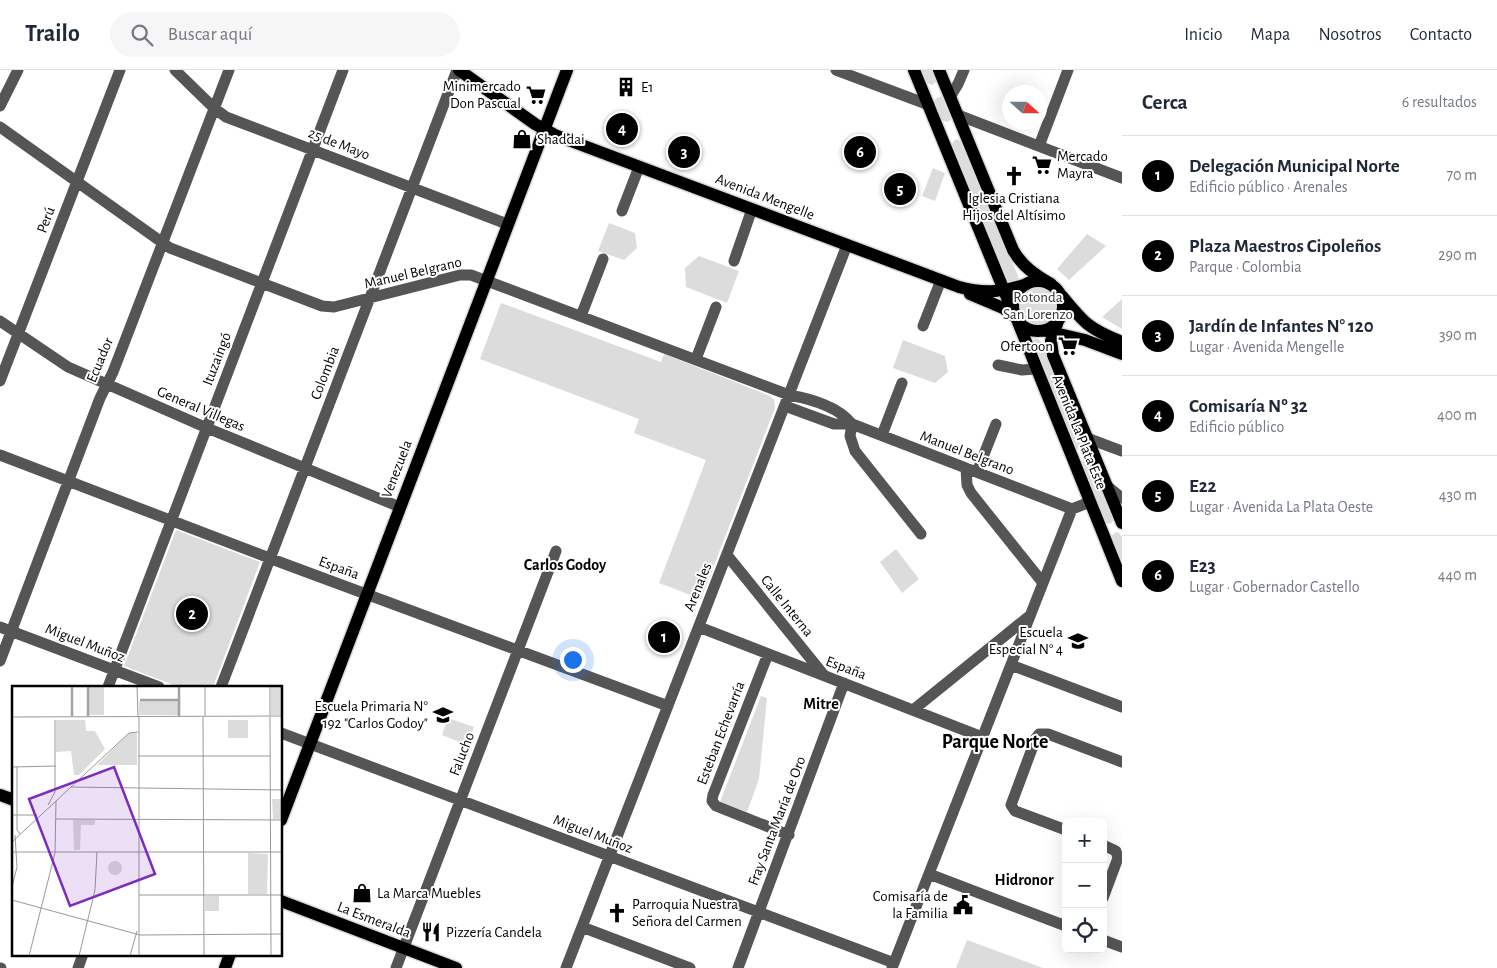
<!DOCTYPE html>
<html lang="es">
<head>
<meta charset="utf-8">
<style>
  :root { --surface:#fff; --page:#f6f6f7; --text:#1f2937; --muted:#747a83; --line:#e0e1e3; --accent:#000 }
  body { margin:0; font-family:"Alegreya Sans",sans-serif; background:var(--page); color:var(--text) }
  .controls { position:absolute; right:15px; bottom:15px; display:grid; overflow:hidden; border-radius:8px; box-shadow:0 5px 20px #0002 }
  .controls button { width:45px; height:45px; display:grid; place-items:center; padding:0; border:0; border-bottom:1px solid var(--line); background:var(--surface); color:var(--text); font:25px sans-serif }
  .compass { position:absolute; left:1002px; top:15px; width:45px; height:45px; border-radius:50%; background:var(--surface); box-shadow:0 5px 20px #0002; rotate:111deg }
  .you { position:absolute; left:572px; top:589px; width:18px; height:18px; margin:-12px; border:4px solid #fff; border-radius:50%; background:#1a73e8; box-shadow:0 0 0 8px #1a73e833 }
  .badge { display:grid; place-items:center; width:32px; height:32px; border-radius:50%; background:var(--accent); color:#fff; font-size:16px; font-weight:700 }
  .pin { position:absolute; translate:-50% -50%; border:2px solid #fff; box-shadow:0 1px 5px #0006 }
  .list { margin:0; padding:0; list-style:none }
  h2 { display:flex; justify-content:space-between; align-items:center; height:65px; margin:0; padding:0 20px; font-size:21px }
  h2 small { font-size:16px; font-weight:400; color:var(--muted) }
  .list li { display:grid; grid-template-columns:32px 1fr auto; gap:15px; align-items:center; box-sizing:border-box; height:80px; padding:0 20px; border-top:1px solid var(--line) }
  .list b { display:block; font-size:19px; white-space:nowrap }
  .list p { margin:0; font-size:16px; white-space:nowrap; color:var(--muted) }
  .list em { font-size:16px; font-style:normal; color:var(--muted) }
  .icon { flex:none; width:28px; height:28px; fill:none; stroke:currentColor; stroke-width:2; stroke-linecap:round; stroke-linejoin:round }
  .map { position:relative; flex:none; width:1122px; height:898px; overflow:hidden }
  header { display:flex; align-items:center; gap:30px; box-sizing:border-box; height:70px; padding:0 25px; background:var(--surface); border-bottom:1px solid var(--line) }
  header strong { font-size:24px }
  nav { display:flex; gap:28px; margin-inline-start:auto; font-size:18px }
  .search { width:350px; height:45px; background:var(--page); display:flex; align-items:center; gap:12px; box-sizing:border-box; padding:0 18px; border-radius:28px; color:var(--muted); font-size:19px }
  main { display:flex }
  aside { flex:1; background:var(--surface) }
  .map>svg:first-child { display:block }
</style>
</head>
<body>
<header>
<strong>Trailo</strong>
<div class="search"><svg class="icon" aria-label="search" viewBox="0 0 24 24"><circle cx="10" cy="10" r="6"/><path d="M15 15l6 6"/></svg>Buscar aquí</div>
<nav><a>Inicio</a><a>Mapa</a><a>Nosotros</a><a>Contacto</a></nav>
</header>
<main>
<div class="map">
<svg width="1122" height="898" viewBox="0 0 1122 898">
  <rect width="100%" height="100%" fill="#fff"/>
  <!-- green -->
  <path fill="#dcdcdc" d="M921,0h13l3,11 -5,4 -5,-2z
    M942,26l3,2 7,18 -1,4 -4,2 -5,-2 -8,-17 2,-5z
    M957,69l6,4 55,133v4l-10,3 -1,-2 -56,-135 3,-5z
    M933,98l12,5 -10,28 -13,-5z
    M609,153l26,10 2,15 -13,12 -26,-9z
    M1087,164l19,12 -37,34 -12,-11z
    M699,186l40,15 -12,32 -41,-16 -1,-19z
    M1017 236a21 21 0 1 1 42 0a21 21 0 1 1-42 0Z
    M1122,229v30l-20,-12z
    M501,233l160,59 3,-8 104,41 6,4 1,9 -74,191 -42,-16 47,-123 -72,-27 5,-14 -159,-60z
    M1036,268l6,4 42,99 -1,6 -3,2 -6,-1 -42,-107z
    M903,270l42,16 3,16 -13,11 -42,-15z
    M1089,388l25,62 -4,4 -6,-2 -23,-57 2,-5z
    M176,460l84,32 -47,125h-34l-55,-21z
    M1116,462l3,1 3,4v32l-12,-32z
    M896,479l23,30 -17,14 -22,-31z
    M761,626l6,2 -8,81 -12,33 -27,-10z
    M448,648l26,9 -7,18 -25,-10z
    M967,870l76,28h-87z"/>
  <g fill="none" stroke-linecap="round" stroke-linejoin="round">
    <defs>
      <path id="major" d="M459,0l76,54 20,11 404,152c25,7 40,5 65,-2
        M914,0l98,240
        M939,0l74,180c9,16 22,25 38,34
        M1013 236a25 25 0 1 1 50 0a25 25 0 1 1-50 0Z
        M970,224l33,14 11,8
        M1062,226c22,27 27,33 60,46
        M1058,251l-7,20 2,14 69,168
        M1018,252l104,259
        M1046,261l39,9 37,14
        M0,725l14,5
        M281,750l286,-750
        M281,831l175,67
        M225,898l5,-14"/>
    </defs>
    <!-- major casing -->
    <use href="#major" stroke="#dbdbdb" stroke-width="15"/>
    <!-- minor -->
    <path stroke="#555" stroke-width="11" d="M175,0l39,38 12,9 281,107
      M836,0l93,35
      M950,27l8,-13 6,-14
      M0,36l18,-36
      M958,45l164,63
      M0,57l170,121 152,58 12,1 126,-32h11l318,120c22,4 49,11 63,29
      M1039,76l29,-76
      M622,141l17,-44
      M734,191l18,-52
      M581,246l22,-57
      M0,251l68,46 139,61 193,79
      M923,256l18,-46
      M696,289l20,-52
      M998,295l24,5 13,-1
      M0,311l120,-311
      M785,336l49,18h18l220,85
      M852,354l-2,12 5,15 66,83
      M882,365l20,-52
      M1087,368l35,13
      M0,385l285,109 383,142
      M966,398l1,17 4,8 72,90
      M977,402l19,-48
      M1106,415l16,13
      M727,485l96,119
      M0,557l159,60
      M699,557l283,110
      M768,584l-55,141 -1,6 4,5 73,29
      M0,591l100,-263 13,-26 116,-302
      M1011,595l111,42
      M108,617l235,-617
      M221,617l236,-617
      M913,640l115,-93
      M281,663l613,230
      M1066,760l-51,-19 -4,-6 25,-67 3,-4h9l74,28
      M1103,775l13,6 2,7 -15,40
      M929,804l137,52
      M582,857l108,41
      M1103,870l19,7
      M0,898h1
      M78,898l5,-14
      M396,898l160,-417
      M566,898l281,-723
      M738,898l106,-285
      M892,898l180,-459 18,-7"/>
    <!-- major -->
    <use href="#major" stroke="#000" stroke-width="12"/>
  </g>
  <!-- icons -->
  <defs>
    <symbol id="building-bare" viewBox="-9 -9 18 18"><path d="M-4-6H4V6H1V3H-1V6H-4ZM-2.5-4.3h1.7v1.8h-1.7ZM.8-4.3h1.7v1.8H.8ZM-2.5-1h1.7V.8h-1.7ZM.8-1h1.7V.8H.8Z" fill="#000" stroke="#fff" stroke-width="2.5" paint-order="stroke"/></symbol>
    <symbol id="supermarket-bare" viewBox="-9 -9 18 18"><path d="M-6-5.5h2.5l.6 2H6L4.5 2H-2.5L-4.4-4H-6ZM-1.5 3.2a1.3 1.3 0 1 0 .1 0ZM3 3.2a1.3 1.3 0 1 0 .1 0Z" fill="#000" stroke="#fff" stroke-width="2.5" paint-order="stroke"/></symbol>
    <symbol id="shop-bare" viewBox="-9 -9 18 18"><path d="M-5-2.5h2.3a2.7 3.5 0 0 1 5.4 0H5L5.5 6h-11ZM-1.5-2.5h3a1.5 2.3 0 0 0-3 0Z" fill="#000" stroke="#fff" stroke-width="2.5" paint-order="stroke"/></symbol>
    <symbol id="church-bare" viewBox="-9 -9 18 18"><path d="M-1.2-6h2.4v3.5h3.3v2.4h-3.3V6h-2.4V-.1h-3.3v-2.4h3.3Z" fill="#000" stroke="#fff" stroke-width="2.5" paint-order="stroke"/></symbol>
    <symbol id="school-bare" viewBox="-9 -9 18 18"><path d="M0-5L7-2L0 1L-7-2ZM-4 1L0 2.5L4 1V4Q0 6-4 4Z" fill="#000" stroke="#fff" stroke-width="2.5" paint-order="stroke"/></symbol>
    <symbol id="civic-bare" viewBox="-9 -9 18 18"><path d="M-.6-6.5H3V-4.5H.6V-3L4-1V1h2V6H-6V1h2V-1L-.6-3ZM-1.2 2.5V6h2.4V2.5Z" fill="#000" stroke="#fff" stroke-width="2.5" paint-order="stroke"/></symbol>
    <symbol id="restaurant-bare" viewBox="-9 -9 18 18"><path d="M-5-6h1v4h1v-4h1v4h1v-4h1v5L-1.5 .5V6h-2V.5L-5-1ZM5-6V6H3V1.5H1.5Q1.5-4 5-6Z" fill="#000" stroke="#fff" stroke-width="2.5" paint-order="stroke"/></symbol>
  </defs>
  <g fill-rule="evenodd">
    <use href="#building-bare" x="612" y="3" width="28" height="28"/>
    <use href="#supermarket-bare" x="522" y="11" width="28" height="28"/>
    <use href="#shop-bare" x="508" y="55" width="28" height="28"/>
    <use href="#supermarket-bare" x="1028" y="81" width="28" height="28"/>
    <use href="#church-bare" x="1000" y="92" width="28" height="28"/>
    <use href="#supermarket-bare" x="1054" y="262" width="28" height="28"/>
    <use href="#school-bare" x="1064" y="557" width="28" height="28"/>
    <use href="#school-bare" x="429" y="631" width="28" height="28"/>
    <use href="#shop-bare" x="348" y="809" width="28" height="28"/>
    <use href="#civic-bare" x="949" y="821" width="28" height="28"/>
    <use href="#church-bare" x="603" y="829" width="28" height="28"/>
    <use href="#restaurant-bare" x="417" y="848" width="28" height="28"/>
  </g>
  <g text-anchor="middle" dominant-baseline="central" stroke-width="4" stroke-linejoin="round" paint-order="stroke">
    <!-- poi labels -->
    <g font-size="15" fill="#000" stroke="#fff" text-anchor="start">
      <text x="521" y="16" text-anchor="end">Minimercado<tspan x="521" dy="17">Don Pascual</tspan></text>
      <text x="641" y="17">E1</text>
      <text x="537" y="69">Shaddai</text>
      <text x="1057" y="86">Mercado<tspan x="1057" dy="17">Mayra</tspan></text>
      <text x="1014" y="128" text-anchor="middle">Iglesia Cristiana<tspan x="1014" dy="17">Hijos del Altísimo</tspan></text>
      <text x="1053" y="276" text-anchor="end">Ofertoon</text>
      <text x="1063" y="562" text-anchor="end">Escuela<tspan x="1063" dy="17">Especial N° 4</tspan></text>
      <text x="428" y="636" text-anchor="end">Escuela Primaria N°<tspan x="428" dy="17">192 "Carlos Godoy"</tspan></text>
      <text x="377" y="823">La Marca Muebles</text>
      <text x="948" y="826" text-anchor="end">Comisaría de<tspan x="948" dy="17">la Familia</tspan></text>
      <text x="632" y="834">Parroquia Nuestra<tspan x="632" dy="17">Señora del Carmen</tspan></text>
      <text x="446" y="862">Pizzería Candela</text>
    </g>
    <!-- street labels -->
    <g font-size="15" fill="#000" stroke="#fff">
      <text transform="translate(339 74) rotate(21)">25 de Mayo</text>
      <text transform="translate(765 127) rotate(21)">Avenida Mengelle</text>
      <text transform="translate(46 150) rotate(-69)">Perú</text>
      <text transform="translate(413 203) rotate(-13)">Manuel Belgrano</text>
      <text transform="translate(217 289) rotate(-69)">Ituzaingó</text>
      <text transform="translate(100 290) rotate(-67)">Ecuador</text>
      <text transform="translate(325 303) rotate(-69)">Colombia</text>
      <text transform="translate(201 339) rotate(23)">General Villegas</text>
      <text transform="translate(1079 362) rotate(68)">Avenida La Plata Este</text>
      <text transform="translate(967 383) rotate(21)">Manuel Belgrano</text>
      <text transform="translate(397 399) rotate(-69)">Venezuela</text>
      <text transform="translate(339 498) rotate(20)">España</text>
      <text transform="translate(698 517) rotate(-68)">Arenales</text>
      <text transform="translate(787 536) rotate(51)">Calle Interna</text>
      <text transform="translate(85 573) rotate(21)">Miguel Muñoz</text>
      <text transform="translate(846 598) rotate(21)">España</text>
      <text transform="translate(721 663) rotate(-69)">Esteban Echevarría</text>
      <text transform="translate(462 684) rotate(-69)">Falucho</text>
      <text transform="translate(777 751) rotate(-69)">Fray Santa María de Oro</text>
      <text transform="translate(593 764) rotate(21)">Miguel Muñoz</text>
      <text transform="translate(374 850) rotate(21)">La Esmeralda</text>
    </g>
    <!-- park labels -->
    <g font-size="15" fill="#333" stroke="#fff">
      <text x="1038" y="227">Rotonda<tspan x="1038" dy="17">San Lorenzo</tspan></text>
    </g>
    <!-- neighbourhood labels -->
    <g font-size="16" font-weight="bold" fill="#000" stroke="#fff">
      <text x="565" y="495">Carlos Godoy</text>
      <text x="821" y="634">Mitre</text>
      <text x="1024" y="810">Hidronor</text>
    </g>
    <!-- district labels -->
    <g font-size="20" font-weight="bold" fill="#000" stroke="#fff">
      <text x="995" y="672">Parque Norte</text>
    </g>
  </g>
  <!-- overview -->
  <g transform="translate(12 616)">
    <rect width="270" height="270" fill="#fff"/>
    <path d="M76,0h16v29h-16zM259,0h11v29h-11zM167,14v15h-40v-14zM44,34h29l1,11h9l10,18 -26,26h-5l-3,-24 -15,1zM216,34h20v18h-20zM117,47h8v32h-40zM260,113h10v20h-9zM61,134h22v5h-14l-1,25h-6zM236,167l20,1 -1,40h-19zM96 182a7 7 0 1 1 14 0a7 7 0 1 1-14 0ZM193,210h14v15h-14z" fill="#dcdcdc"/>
    <path fill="none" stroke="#a3a3a3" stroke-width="2.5" d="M60,0v30M76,0v30M128,14h39M167,30v-30"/>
    <path fill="none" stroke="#999" stroke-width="1" d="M125,0l1,31M193,0v30M258,0v30M0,31l270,-1M127,31v239M191,31l1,239M258,31l1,239M126,70h132M0,81l44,-1M5,81v63l3,4M59,101l211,3M36,119l7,-13v-72M0,129h25M44,133l226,1M0,156l117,-109 9,-1M0,166h270M0,201l5,-20 -2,-32M127,209h143M0,214l128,35 142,-1M17,270l26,-103 1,-52M67,270l16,-66 2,-38M118,270l7,-25"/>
    <path fill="#7b2cbf" fill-opacity="0.15" stroke="#7b2cbf" stroke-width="2.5" d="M102,81l41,107 -85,32 -41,-107z"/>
    <rect width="270" height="270" fill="none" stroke="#000" stroke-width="2.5"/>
  </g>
</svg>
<div class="controls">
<button>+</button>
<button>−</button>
<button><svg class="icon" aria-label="locate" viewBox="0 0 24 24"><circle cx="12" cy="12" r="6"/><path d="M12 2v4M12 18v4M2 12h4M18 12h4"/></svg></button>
</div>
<svg class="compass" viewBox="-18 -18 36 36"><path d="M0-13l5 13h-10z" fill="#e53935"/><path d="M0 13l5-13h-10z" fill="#747a83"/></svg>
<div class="you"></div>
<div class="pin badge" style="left:664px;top:567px">1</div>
<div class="pin badge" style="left:192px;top:544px">2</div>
<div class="pin badge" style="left:684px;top:82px">3</div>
<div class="pin badge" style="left:622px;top:59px">4</div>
<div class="pin badge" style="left:900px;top:119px">5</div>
<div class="pin badge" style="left:860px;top:82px">6</div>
</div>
<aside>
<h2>Cerca<small>6 resultados</small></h2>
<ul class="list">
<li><span class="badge">1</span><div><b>Delegación Municipal Norte</b><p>Edificio público · Arenales</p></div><em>70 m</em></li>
<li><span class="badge">2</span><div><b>Plaza Maestros Cipoleños</b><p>Parque · Colombia</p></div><em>290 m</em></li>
<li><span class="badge">3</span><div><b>Jardín de Infantes N° 120</b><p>Lugar · Avenida Mengelle</p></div><em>390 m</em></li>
<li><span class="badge">4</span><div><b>Comisaría Nº 32</b><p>Edificio público</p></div><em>400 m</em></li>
<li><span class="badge">5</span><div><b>E22</b><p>Lugar · Avenida La Plata Oeste</p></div><em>430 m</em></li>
<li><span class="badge">6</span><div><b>E23</b><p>Lugar · Gobernador Castello</p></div><em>440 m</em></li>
</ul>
</aside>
</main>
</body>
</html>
